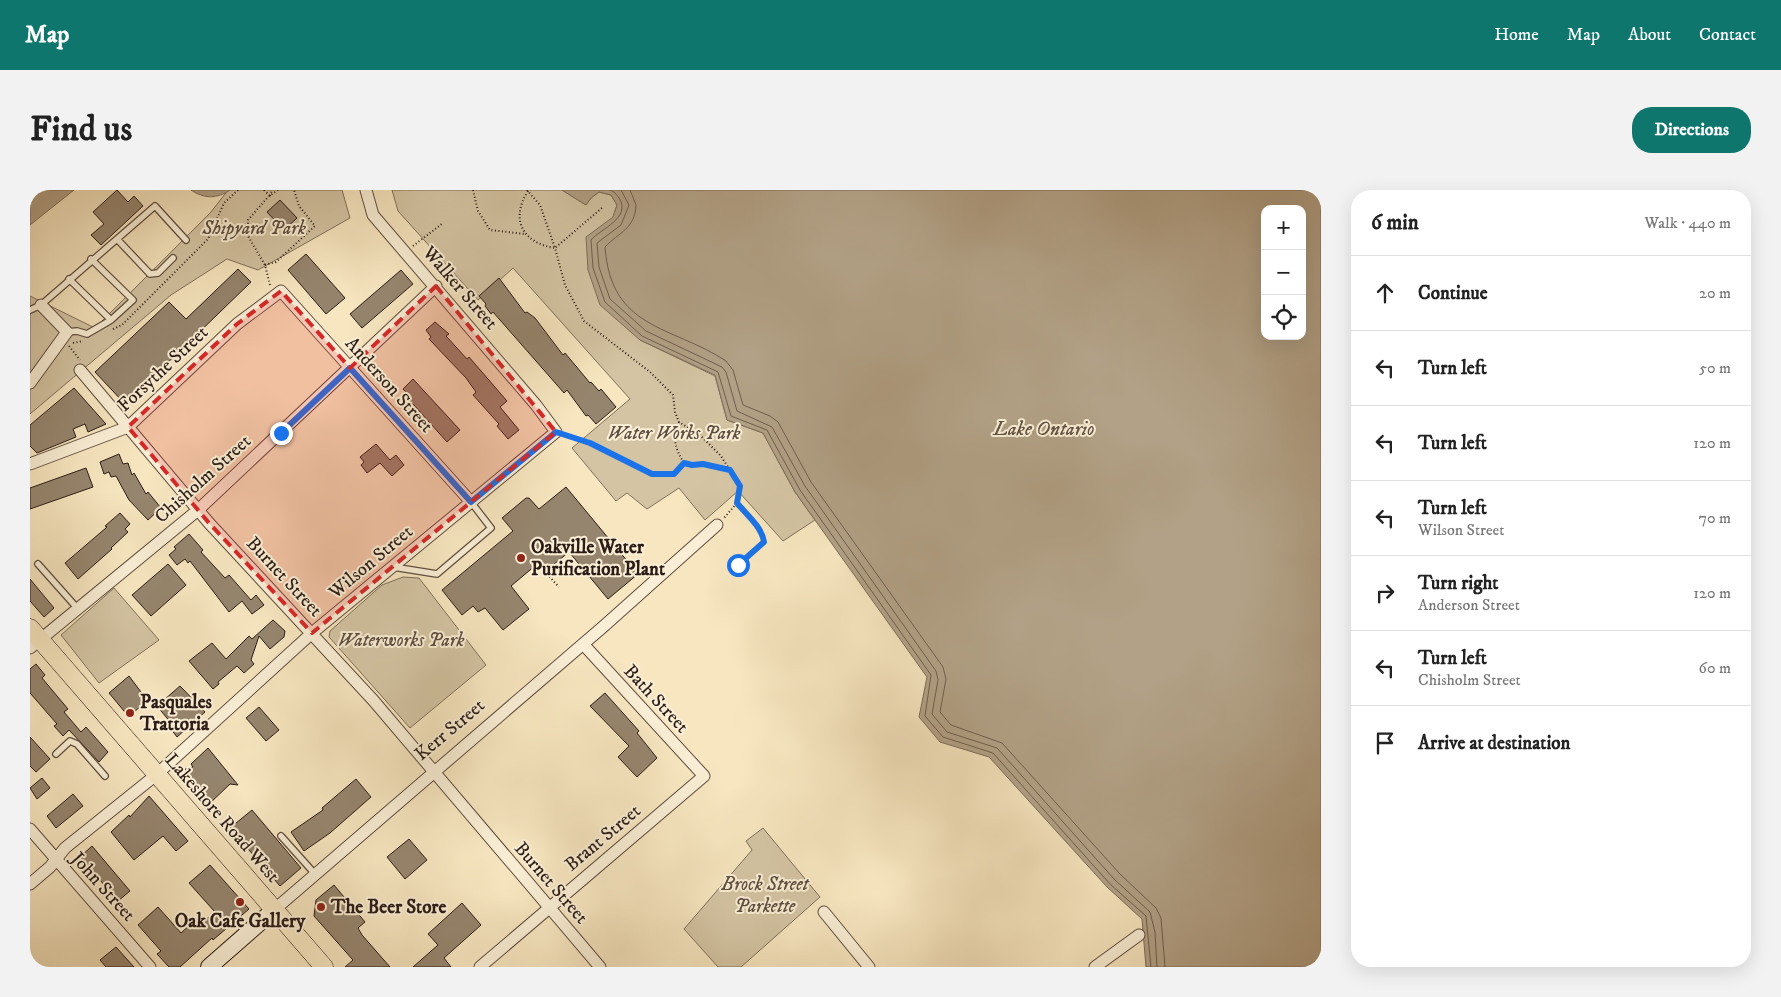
<!DOCTYPE html>
<html lang="en">
<head>
<meta charset="utf-8">
<style>
  :root { --surface:#fff; --page:#f2f2f2; --text:#222; --muted:#767676; --line:#e0e0e0; --accent:#0f766e }
  body { margin:0; font-family:"IM FELL DW Pica",serif; background:var(--page); color:var(--text) }
  .controls { position:absolute; right:15px; top:15px; display:grid; overflow:hidden; border-radius:10px; box-shadow:0 5px 20px #0002 }
  .controls button { width:45px; height:45px; display:grid; place-items:center; padding:0; border:0; border-bottom:1px solid var(--line); background:var(--surface); color:var(--text); font:25px sans-serif }
  .stop { position:absolute; width:15px; height:15px; margin:-11px; border:4px solid #1a73e8; border-radius:50%; background:#fff }
  .stop.end { background:#1a73e8; border-color:#fff; box-shadow:0 1px 5px #0008 }
  .list { margin:0; padding:0; list-style:none }
  h2 { display:flex; justify-content:space-between; align-items:center; height:65px; margin:0; padding:0 20px; font-size:21px }
  h2 small { font-size:16px; font-weight:400; color:var(--muted) }
  .list li { display:grid; grid-template-columns:32px 1fr auto; gap:15px; align-items:center; box-sizing:border-box; height:75px; padding:0 20px; border-top:1px solid var(--line) }
  .list b { display:block; font-size:19px; white-space:nowrap }
  .list p { margin:0; font-size:16px; white-space:nowrap; color:var(--muted) }
  .list em { font-size:16px; font-style:normal; color:var(--muted) }
  .icon { flex:none; width:28px; height:28px; fill:none; stroke:currentColor; stroke-width:2; stroke-linecap:round; stroke-linejoin:round }
  .map { position:relative; flex:none; width:1291px; height:777px; overflow:hidden; border-radius:20px }
  header { display:flex; align-items:center; gap:30px; box-sizing:border-box; height:70px; padding:0 25px; background:var(--accent); color:#fff }
  header strong { font-size:24px }
  nav { display:flex; gap:28px; margin-inline-start:auto; font-size:18px }
  .intro { display:flex; align-items:center; justify-content:space-between; box-sizing:border-box; height:120px; padding:0 30px }
  h1 { margin:0; font-size:35px }
  .button { padding:12px 22px; border-radius:20px; background:var(--accent); color:#fff; font-size:18px; font-weight:700 }
  main { display:flex; gap:30px; padding:0 30px }
  aside { flex:1; background:var(--surface); border-radius:20px; box-shadow:0 5px 20px #0002 }
  .map>svg:first-child { display:block }
</style>
</head>
<body>
<header>
<strong>Map</strong>
<nav><a>Home</a><a>Map</a><a>About</a><a>Contact</a></nav>
</header>
<div class="intro"><h1>Find us</h1><a class="button">Directions</a></div>
<main>
<div class="map">
<svg width="1291" height="777" viewBox="0 0 1291 777">
  <rect width="100%" height="100%" fill="#f7e6c0"/>
  <filter id="stains"><feTurbulence type="fractalNoise" baseFrequency=".004" numOctaves="4"/><feColorMatrix values="0 0 0 0 .2 0 0 0 0 .09 0 0 0 0 .02 0 0 0 .5 -.17"/></filter>
  <radialGradient id="worn" r=".72"><stop offset=".6" stop-color="#630" stop-opacity="0"/><stop offset="1" stop-color="#630" stop-opacity=".3"/></radialGradient>
  <!-- green -->
  <path fill="#d4c4a3" stroke="#80705c" d="M198,0h114l8,28 -92,52 -31,-11 -56,36 -141,119v-118l65,32 116,-116z
    M362,0h170l24,15 5,-7 8,-6 12,3 6,10 -4,12 27,123 75,36 12,44 36,13 32,59 20,28 -32,21 -45,-50 -33,29 -26,-32 -32,21 -20,-16 -11,8 -44,-53 58,-49 -117,-131 -35,32 -80,-89z
    M373,387l16,1 67,87 -76,63 -81,-91 1,-6 52,-46z
    M84,398l45,52 -60,43 -38,-48z
    M733,638l57,69 -79,70h-23l-34,-38 68,-79 -6,-9z"/>
  <!-- water -->
  <path fill="#b2a186" stroke="#7c6c59" fill-rule="evenodd" d="M0,0h44l-44,35z
    M161,0h39c-13,9 -26,9 -39,0z
    M532,0h759v777h-175l-4,-48 -35,-32 -118,-130 -49,-15 -21,-25 8,-40 -132,-185 -32,-59 -36,-13 -12,-45 -75,-35 -40,-35 -12,-35 -2,-33 27,-20 4,-12 -6,-10 -12,-3 -8,6 -5,7zM1235,19h37v127h-37z"/>
  <g fill="none" stroke-linecap="round" stroke-linejoin="round">
    <!-- shore -->
    <path stroke="#6f5e4e" stroke-width="1" d="M580,0c5,2 6,4 9,8 13,20 -19,31 -28,42l2,28 12,34 37,34 76,36 13,44 36,14 33,60 131,185 -6,41 18,21 50,16 117,131 36,32 5,51
      M591,0l8,15 -8,20 -24,18 2,24 11,32 36,32 76,36 4,5 11,39 35,16 33,59 131,185 2,9 -6,34 15,18 50,16 117,131 36,33 5,20 2,35
      M600,0l6,15c-1,24 -17,27 -31,42 6,83 66,78 121,114l7,9 10,35 27,11 8,6 33,60 132,185 3,12 -6,33 11,13 51,18 118,131 36,34 5,10 4,49"/>
  </g>
  <!-- building -->
  <path fill="#96856e" stroke="#2c1c16" d="M87,0l11,12 6,-6 9,10 -42,39 -10,-10 13,-11 -11,-12z
    M250,10l17,18 -13,12 -17,-18z
    M276,64l39,44 -19,16 -38,-44z
    M208,79l13,13 -126,122 -30,-32 74,-70 17,17z
    M371,80l12,14 -51,44 -12,-14z
    M469,88l26,35 2,-1 8,6 28,37 2,-2 25,30 1,-1 8,9 2,-2 15,18 -20,17 -8,-9 -2,1 -19,-26 -3,3 -71,-81 -2,2 -6,-8 1,-2 -7,-8z
    M405,132l14,12 -3,2 21,23 2,-2 38,44 -7,6 19,23 -11,9 -11,-13 2,-2 -26,-29 3,-3 -10,-14 -37,-39 2,-2 -5,-7z
    M383,189l47,51 -13,12 -43,-48 2,-2 -3,-3z
    M44,198l32,36 -18,8 -3,-8 -12,5 3,8 -39,16 -7,-7v-21z
    M346,254l14,16 6,-5 8,10 -12,11 -12,-13 -13,10 -6,-8 3,-3 -4,-5z
    M89,264l4,10 5,-1 4,12 2,-2 12,21 2,-2 13,16 -13,12 -19,-20 -13,-24 -5,1 -2,-5 -5,2 -4,-12z
    M56,278l7,19 -63,22v-21z
    M536,297l72,87 -30,25 -39,-47 -26,21 -7,-8 -25,21 18,23 -26,21 -18,-22 -7,4 -5,-6 -11,9 -20,-25 71,-59 -11,-13 24,-20h3l10,11z
    M90,323l10,11 -5,5 3,3 -17,16 1,1 -34,30 -13,-16 42,-36 -2,-1z
    M159,344l14,16 -2,2 24,26 4,-3 22,25 5,-5 8,10 -12,9 -10,-13 -13,11 -39,-51 -2,2 -3,-4 -8,6 -8,-10 7,-6 -2,-2z
    M138,374l18,21 -35,31 -19,-21z
    M0,389l24,29 -10,9 -14,-16z
    M243,430l12,11 -1,6 -14,12 -11,-13 -8,24 3,4 -10,9 -7,-7 -19,16 1,2 -6,5 -24,-28 23,-18 14,16 23,-23 3,3z
    M6,474l9,11 -3,3 26,31 -4,3 17,20 5,-5 22,25 -9,10 -30,-32 -6,6 -9,-10 3,-2 -27,-31v-24z
    M99,486l18,24 -18,17 -20,-24z
    M150,496l25,26 -28,25 -9,-12 3,-2 -14,-17z
    M575,503l34,38 -2,2 20,25 -20,19 -19,-20 11,-11 -39,-40z
    M229,517l20,23 -13,11 -20,-23z
    M0,547l20,22 -14,13 -6,-6z
    M178,558l30,37 -8,-1 -23,22 -22,-29 -11,-5 19,-5 -2,-3z
    M12,588l8,10 -13,11 -7,-11z
    M326,589l15,18 -41,36 -26,18 -13,-19 32,-22 -1,-2z
    M43,604l10,12 -27,22 -9,-12z
    M119,606l39,45 -12,10 -13,-15 -29,24 -23,-28 18,-17 1,2z
    M222,620l49,58 -21,18 -50,-58z
    M379,649l18,21 -22,19 -18,-22z
    M62,656l38,45 -12,10 -38,-44z
    M180,675l39,44 -36,31 -1,-2 -32,29h-11l-12,-13 4,-3 -23,-26 20,-18 23,26 13,-12 4,5 17,-14 -26,-29z
    M304,695l31,37 -7,6 4,7 28,32h-45l8,-7 -39,-44 2,-16z
    M432,713l19,22 -37,33 7,9h-38l25,-22 -10,-11z
    M86,757l18,20h-28l-6,-7z"/>
  <g fill="none" stroke-linecap="round" stroke-linejoin="round">
    <defs>
      <path id="service" d="M87,49l33,35 8,-1 15,-15
        M39,89l42,41
        M0,120l11,-5 114,-99 31,34
        M37,142l10,-1 10,3 24,-14 22,-20 -42,-41
        M8,374l40,45
        M363,377l44,7 54,-46 -20,-26
        M26,564l14,-13 7,3 28,32
        M251,646l34,38"/>
      <path id="minor" d="M50,180l129,153 164,177 227,267
        M0,193l37,-51 -26,-27
        M0,274l98,-37 109,-103 44,-33 190,211
        M0,458l168,-138 238,-224
        M0,639l120,138
        M0,694l20,-17 15,-19 91,-73 156,-142 244,-201 -20,-27 -163,-190 -7,-25
        M244,720l330,-284 113,-101
        M794,722l45,55
        M450,777l224,-191 -121,-132
        M1065,777l44,-32"/>
      <path id="secondary" d="M179,777l65,-57"/>
      <path id="primary" d="M0,438l294,339"/>
    </defs>
    <!-- service casing -->
    <use href="#service" stroke="#5f4e40" stroke-width="8"/>
    <!-- minor casing -->
    <use href="#minor" stroke="#5f4e40" stroke-width="13"/>
    <!-- secondary casing -->
    <use href="#secondary" stroke="#2c1c16" stroke-width="18"/>
    <!-- primary casing -->
    <use href="#primary" stroke="#2c1c16" stroke-width="19"/>
    <!-- path -->
    <path stroke="#2c1c16" stroke-width="2" stroke-dasharray="1 2.5" stroke-linecap="butt" d="M234,0l6,6
      M443,0l5,21 12,19 35,4
      M497,0l13,15 15,43 48,-41
      M498,1c-18,28 -6,52 27,57l10,37 19,36 66,51 23,23 2,17 4,10 21,13 21,21 19,30 -3,17 -13,15
      M240,6l2,-6
      M383,56l30,-23
      M235,75l11,-3 39,-36 -16,-20 -5,-16
      M240,95l-5,-20 -17,-29v-16l20,-23 10,-7
      M83,139l9,-4 86,-86 16,-36 14,-13
      M43,153l10,-2
      M39,156l11,14
      M535,245l25,8 62,31h22l10,-11c-9,-14 -12,-26 -5,-41
      M654,273l8,2 11,-1 27,6
      M707,313l24,28 3,11 -25,23
      M517,384l12,13"/>
    <!-- service -->
    <use href="#service" stroke="#faefd6" stroke-width="5.5"/>
    <!-- minor -->
    <use href="#minor" stroke="#faefd6" stroke-width="11"/>
    <!-- secondary -->
    <use href="#secondary" stroke="#faefd6" stroke-width="16"/>
    <!-- primary -->
    <use href="#primary" stroke="#f7e6c0" stroke-width="18"/>
  </g>
  <g fill="none" stroke-linecap="round" stroke-linejoin="round">
    <!-- route -->
    <path stroke="#1a73e8" stroke-width="6" d="M251,243l69,-65 121,134 85,-70 34,11 62,31h22l10,-11 8,2 11,-1 27,6 10,16 -3,17c9,11 25,24 27,39l-26,23"/>
  </g>
  <!-- marked area -->
  <path fill="#d62828" fill-opacity="0.2" stroke="#d62828" stroke-width="4" stroke-dasharray="10 6" stroke-linejoin="round" d="M406,96l120,146 -244,201 -103,-110 -81,-96 109,-103 44,-33 69,77z"/>
  <!-- markers -->
  <g fill="#8f2418" stroke="#faefd6" stroke-width="2">
    <circle cx="491" cy="368" r="5"/>
    <circle cx="100" cy="523" r="5"/>
    <circle cx="210" cy="712" r="5"/>
    <circle cx="291" cy="717" r="5"/>
  </g>
  <g text-anchor="middle" dominant-baseline="central" stroke-width="4" stroke-linejoin="round" paint-order="stroke">
    <!-- park labels -->
    <g font-size="19" font-style="italic" fill="#5e4e40" stroke="#faefd6">
      <text x="224" y="38">Shipyard Park</text>
      <text x="644" y="243">Water Works Park</text>
      <text x="371" y="450">Waterworks Park</text>
      <text x="735" y="694">Brock Street<tspan x="735" dy="22">Parkette</tspan></text>
    </g>
    <!-- street labels -->
    <g font-size="19" fill="#2c1c16" stroke="#faefd6">
      <text transform="translate(430 98) rotate(49)">Walker Street</text>
      <text transform="translate(133 179) rotate(-43)">Forsythe Street</text>
      <text transform="translate(359 195) rotate(48)">Anderson Street</text>
      <text transform="translate(173 289) rotate(-42)">Chisholm Street</text>
      <text transform="translate(341 372) rotate(-40)">Wilson Street</text>
      <text transform="translate(254 387) rotate(47)">Burnet Street</text>
      <text transform="translate(626 509) rotate(47)">Bath Street</text>
      <text transform="translate(420 540) rotate(-40)">Kerr Street</text>
      <text transform="translate(192 628) rotate(49)">Lakeshore Road West</text>
      <text transform="translate(573 648) rotate(-40)">Brant Street</text>
      <text transform="translate(521 693) rotate(49)">Burnet Street</text>
      <text transform="translate(73 697) rotate(48)">John Street</text>
    </g>
    <!-- poi labels -->
    <g font-size="19" font-weight="bold" fill="#2c1c16" stroke="#faefd6" text-anchor="start">
      <text x="501" y="357">Oakville Water<tspan x="501" dy="22">Purification Plant</tspan></text>
      <text x="110" y="512">Pasquales<tspan x="110" dy="22">Trattoria</tspan></text>
      <text x="301" y="717">The Beer Store</text>
      <text x="210" y="731" text-anchor="middle">Oak Cafe Gallery</text>
    </g>
    <!-- water labels -->
    <g font-size="20" font-style="italic" fill="#625143" stroke="#faefd6">
      <text x="1014" y="239">Lake Ontario</text>
    </g>
  </g>
  <rect width="100%" height="100%" filter="url(#stains)"/>
  <rect width="100%" height="100%" fill="url(#worn)"/>
</svg>
<div class="controls">
<button>+</button>
<button>−</button>
<button><svg class="icon" aria-label="locate" viewBox="0 0 24 24"><circle cx="12" cy="12" r="6"/><path d="M12 2v4M12 18v4M2 12h4M18 12h4"/></svg></button>
</div>
<div class="stop" style="left:708px;top:375px"></div>
<div class="stop end" style="left:251px;top:243px"></div>
</div>
<aside>
<h2>6 min<small>Walk · 440 m</small></h2>
<ul class="list">
<li><svg class="icon" aria-label="ahead" viewBox="0 0 24 24"><path d="M12 20V5M6 11l6-6 6 6"/></svg><div><b>Continue</b></div><em>20 m</em></li>
<li><svg class="icon" aria-label="left" viewBox="0 0 24 24"><path d="M17 20v-9H6M10 6l-5 5 5 5"/></svg><div><b>Turn left</b></div><em>50 m</em></li>
<li><svg class="icon" aria-label="left" viewBox="0 0 24 24"><path d="M17 20v-9H6M10 6l-5 5 5 5"/></svg><div><b>Turn left</b></div><em>120 m</em></li>
<li><svg class="icon" aria-label="left" viewBox="0 0 24 24"><path d="M17 20v-9H6M10 6l-5 5 5 5"/></svg><div><b>Turn left</b><p>Wilson Street</p></div><em>70 m</em></li>
<li><svg class="icon" aria-label="right" viewBox="0 0 24 24"><path d="M7 20v-9h11M14 6l5 5-5 5"/></svg><div><b>Turn right</b><p>Anderson Street</p></div><em>120 m</em></li>
<li><svg class="icon" aria-label="left" viewBox="0 0 24 24"><path d="M17 20v-9H6M10 6l-5 5 5 5"/></svg><div><b>Turn left</b><p>Chisholm Street</p></div><em>60 m</em></li>
<li><svg class="icon" aria-label="arrive" viewBox="0 0 24 24"><path d="M6 21V4h12l-3 4 3 4H6"/></svg><div><b>Arrive at destination</b></div></li>
</ul>
</aside>
</main>
</body>
</html>
